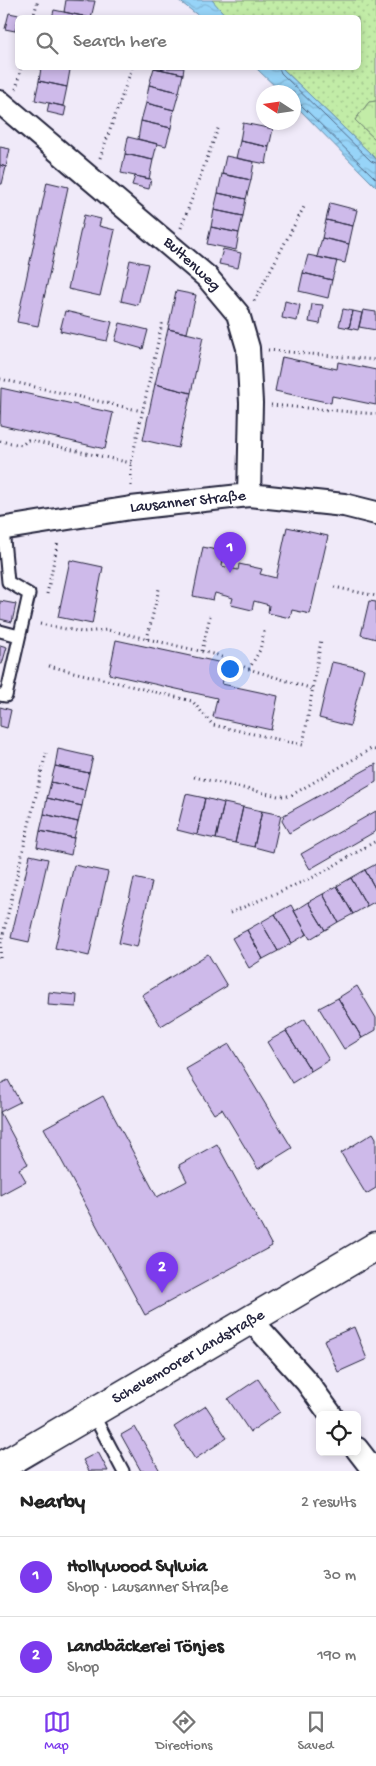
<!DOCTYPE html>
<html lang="en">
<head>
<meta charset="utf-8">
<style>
  :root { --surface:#fff; --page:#f6f6f6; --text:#222; --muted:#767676; --line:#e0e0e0; --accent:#7c3aed }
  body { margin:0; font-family:"Gochi Hand",sans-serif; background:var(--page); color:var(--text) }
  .controls { position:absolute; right:15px; bottom:15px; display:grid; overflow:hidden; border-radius:8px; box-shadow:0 2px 8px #0003 }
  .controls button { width:45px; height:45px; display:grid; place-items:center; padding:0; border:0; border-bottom:1px solid var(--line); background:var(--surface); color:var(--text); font:25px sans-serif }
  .compass { position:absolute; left:256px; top:85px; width:45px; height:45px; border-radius:50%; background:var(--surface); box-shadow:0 2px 8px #0003; rotate:282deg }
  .you { position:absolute; left:229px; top:668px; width:18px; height:18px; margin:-12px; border:4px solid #fff; border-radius:50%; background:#1a73e8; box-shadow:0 0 0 8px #1a73e833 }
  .badge { display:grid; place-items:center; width:32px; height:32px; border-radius:50%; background:var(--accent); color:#fff; font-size:16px; font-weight:700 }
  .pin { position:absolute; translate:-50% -41px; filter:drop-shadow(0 1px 2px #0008) }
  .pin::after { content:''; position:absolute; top:26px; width:18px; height:15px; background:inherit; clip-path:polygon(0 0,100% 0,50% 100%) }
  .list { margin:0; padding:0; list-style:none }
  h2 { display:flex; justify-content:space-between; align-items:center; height:65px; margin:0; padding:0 20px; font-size:21px }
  h2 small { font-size:16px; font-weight:400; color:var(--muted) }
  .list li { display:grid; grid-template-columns:32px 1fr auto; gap:15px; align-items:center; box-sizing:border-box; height:80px; padding:0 20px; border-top:1px solid var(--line) }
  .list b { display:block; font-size:19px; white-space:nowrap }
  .list p { margin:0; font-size:16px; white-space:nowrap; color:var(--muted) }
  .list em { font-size:16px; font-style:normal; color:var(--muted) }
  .icon { flex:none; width:28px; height:28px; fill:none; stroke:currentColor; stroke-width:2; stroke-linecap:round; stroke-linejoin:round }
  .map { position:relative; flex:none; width:376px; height:1471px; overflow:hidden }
  .search { position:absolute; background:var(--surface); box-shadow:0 2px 8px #0003; left:15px; right:15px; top:15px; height:55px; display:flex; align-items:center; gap:12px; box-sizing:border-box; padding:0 18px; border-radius:8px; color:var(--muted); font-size:19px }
  .sheet { height:225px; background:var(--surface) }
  nav { display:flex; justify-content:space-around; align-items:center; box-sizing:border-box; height:70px; border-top:1px solid var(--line); background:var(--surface); font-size:14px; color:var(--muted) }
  nav a { display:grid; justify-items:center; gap:2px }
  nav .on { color:var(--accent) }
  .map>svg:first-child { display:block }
</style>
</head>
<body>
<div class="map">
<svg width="376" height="1471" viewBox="0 0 376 1471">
  <defs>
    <pattern id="grass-dots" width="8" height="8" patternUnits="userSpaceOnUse" patternTransform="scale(1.25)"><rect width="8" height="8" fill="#c2eca7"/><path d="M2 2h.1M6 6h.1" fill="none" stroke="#a6ca91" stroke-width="1.8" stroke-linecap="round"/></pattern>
    <pattern id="forest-crowns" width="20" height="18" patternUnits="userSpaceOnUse" patternTransform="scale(1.25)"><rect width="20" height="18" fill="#c2eca7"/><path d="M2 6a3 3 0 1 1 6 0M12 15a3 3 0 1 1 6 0" fill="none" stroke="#a6ca91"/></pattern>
    <pattern id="water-waves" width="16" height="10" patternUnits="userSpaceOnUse" patternTransform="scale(1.25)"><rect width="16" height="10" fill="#97d4f8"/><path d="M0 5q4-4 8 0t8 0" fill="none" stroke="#82b6d6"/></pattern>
  </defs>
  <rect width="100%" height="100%" fill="#f0eaf9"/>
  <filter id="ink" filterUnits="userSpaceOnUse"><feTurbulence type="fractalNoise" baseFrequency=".02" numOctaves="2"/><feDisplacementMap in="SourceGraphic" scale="10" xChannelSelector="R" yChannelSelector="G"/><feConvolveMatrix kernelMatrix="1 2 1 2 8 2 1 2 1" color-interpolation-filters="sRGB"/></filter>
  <g filter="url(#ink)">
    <!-- grass -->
    <path fill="url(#grass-dots)" stroke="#728771" d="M212,0h164v101l-7,1 -14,18 21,20v19l-94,-91h76v-50l-131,-1 -13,-12z"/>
    <!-- forest -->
    <path fill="url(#forest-crowns)" stroke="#728771" d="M376,101v39l-21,-20 14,-18z"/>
    <!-- water -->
    <path fill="url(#water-waves)" stroke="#688dac" d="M178,0h34l15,17h-27z
      M256,68h26l94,91v28l-82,-83v-12h-13z"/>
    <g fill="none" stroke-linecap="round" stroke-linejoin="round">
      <!-- shore -->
      <path stroke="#516987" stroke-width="1" d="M279,68l2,5 90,88 5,2
        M294,101l5,2 77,76"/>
    </g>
    <!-- building -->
    <path fill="#cebaea" stroke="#22223b" d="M66,0l29,1 -4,17 -27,-6z
      M54,10l29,6 -1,2h-30z
      M9,13l10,2 -4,16 -10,-2z
      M41,68l29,2 -3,17 -28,-6z
      M154,68l29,6 -4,18 -30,-7z
      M154,68h30l-1,6z
      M39,81l28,6 -4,19 -28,-6z
      M149,85l30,7 -5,18 -28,-7z
      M49,103l17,4 -2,9 -17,-4z
      M146,103l28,7 -3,18 -30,-7z
      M141,121l30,7 -5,18 -28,-7z
      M243,123l30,6 -4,18 -29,-6z
      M128,137l29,7 -4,16 -28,-6z
      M240,141l29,6 -3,17 -30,-6z
      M0,147l10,2 -4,18 -6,-2z
      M125,154l28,6 -4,19 -28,-6z
      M226,156l28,6 -3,18 -29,-6z
      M0,165l6,2 -4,17h-2z
      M222,174l29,6 -5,19 -28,-6z
      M135,176l16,3 -2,10 -17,-4z
      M47,182l21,5 -30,139 -21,-4z
      M218,193l28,6 -3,17 -29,-6z
      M330,203l27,7 -4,16 -27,-6z
      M214,210l29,6 -4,17 -28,-6z
      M84,215l17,4 -2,7 16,4 -15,66 -32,-7z
      M326,220l27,6 -4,18 -27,-6z
      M211,227l28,6 -3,17 -29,-6z
      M322,238l27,6 -4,19 -28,-6z
      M223,249l18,4 -3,15 -19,-4z
      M308,255l29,6 -5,19 -29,-7z
      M130,260l18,4 -10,41 -17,-4z
      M303,273l29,7 -4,18 -29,-7z
      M176,291l20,4 -9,38 -19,-4z
      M285,301l15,4 -3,16 -15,-3z
      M312,304l11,1 -3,19 -11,-2z
      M343,309l10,2 -4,17 -10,-2z
      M363,310l13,2v18l-17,-3z
      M65,311l47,11 -5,19 -47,-10z
      M353,311l9,2 -4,17 -9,-2z
      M120,323l28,7 -5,19 -28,-8z
      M168,329l35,8 -12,56 -36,-9z
      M282,357l55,12 1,-7 38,8v35l-44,-9 -1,7 -56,-12z
      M155,384l36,9 -13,55 -35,-8z
      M1,388l112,25 -8,36 -105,-24z
      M287,527l41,9 -18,78 -18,-4 -2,8 -22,-5 1,-8 -15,-4 -2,9 -21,-5 2,-7 -18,-5 -2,7 -20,-4 10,-49 22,5 -3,14 16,4 1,-6 23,5 -2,5 16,4z
      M70,560l33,7 -11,57 -34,-7z
      M0,601l16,3 -4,18 -12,-3z
      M369,601l7,1v37l-15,-4z
      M116,640l111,24 -5,20 56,12 -7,34 -58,-13 4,-19 -108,-24z
      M0,645l7,2 -5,17h-2z
      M332,662l32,7 -14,57 -31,-8z
      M0,707l11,3 -4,18 -7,-2z
      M58,749l35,8 -4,16 -34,-7z
      M376,764v18l-87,51 -7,-12 2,-6z
      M55,766l34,7 -4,17 -34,-8z
      M51,782l34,8 -3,16 -35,-8z
      M186,794l19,4 -8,37 -20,-5z
      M47,798l35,8 -4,16 -34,-8z
      M205,798l19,5 -8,36 -19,-4z
      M224,803l19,4 -8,36 -19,-4z
      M243,807l19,4 -8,36 -19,-4z
      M262,811l19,4 -8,37 -19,-5z
      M376,811v20l-66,38 -9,-15z
      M44,814l34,8 -4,16 -34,-7z
      M40,831l34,7 -3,17 -34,-8z
      M30,855l18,4 -19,83 -18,-4z
      M376,864v26l-11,-20z
      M74,865l34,7 -19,84 -34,-8z
      M365,870l11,20v11l-9,5 -16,-28z
      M134,878l18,4 -15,65 -18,-4z
      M351,878l16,28 -14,8 -16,-28z
      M337,886l16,28 -15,8 -15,-28z
      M323,894l15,28 -13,8 -17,-28z
      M308,902l17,28 -15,9 -16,-28z
      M291,905l16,29 -15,9 -17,-29z
      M275,914l17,29 -14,8 -17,-29z
      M261,922l17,29 -15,8 -16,-29z
      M247,930l16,29 -14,9 -17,-30z
      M208,954l19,32 -66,40 -19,-31z
      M357,986l19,32v12l-14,8 -24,-40z
      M49,992l28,3 -1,12 -28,-2z
      M338,998l24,40 -18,11 -25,-41z
      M305,1019l24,41 -18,11 -25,-40z
      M286,1031l25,40 -19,12 -25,-41z
      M229,1044l63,104 -34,21 -36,-60 -8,5 -28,-45z
      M8,1080l12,22 -20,10 28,52 -9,5 7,12 -26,14v-111z
      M103,1096l54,101 30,-16 -8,-16 38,-21 55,102 -127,69 -101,-187z
      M373,1133l3,5v50l-10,6 -25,-41z
      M354,1327l13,32 -29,13 -14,-32z
      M258,1379l22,33 -30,20 -22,-33z
      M206,1406l21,32 -32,21 -21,-32z
      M135,1427l25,44h-19l-20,-36z
      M98,1452l10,19h-19l-6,-11z"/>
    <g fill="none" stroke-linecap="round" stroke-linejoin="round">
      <defs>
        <path id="service" d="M0,631l19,5
          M0,695l6,1 23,-102 -21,-12 -5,-53
          M93,1414l30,57"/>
        <path id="minor" d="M0,102l207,175 31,37 10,34 3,55 -2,92
          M0,529l131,-21 118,-13 95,10 32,8
          M252,1321l55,61 24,33
          M357,1449l17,22"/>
        <path id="tertiary" d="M0,1467l376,-221"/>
      </defs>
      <!-- service casing -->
      <use href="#service" stroke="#22223b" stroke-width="15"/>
      <!-- minor casing -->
      <use href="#minor" stroke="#22223b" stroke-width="26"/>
      <!-- tertiary casing -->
      <use href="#tertiary" stroke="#22223b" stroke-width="31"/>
      <!-- path -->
      <path stroke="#22223b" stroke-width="3" stroke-dasharray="1 4" stroke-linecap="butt" d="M33,18l5,-18
        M16,89l5,-21
        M100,158l32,-90
        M181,228l38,-102
        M254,301l51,-96
        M268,350l108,10
        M0,379l142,32
        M271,405l105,9
        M0,441l22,4 6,-5 103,23
        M131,486v-23l31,-139 -1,-4
        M334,587l42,9
        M47,594l11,-53
        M40,624l42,8 26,-2 109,25 32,14 64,20
        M147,639l12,-50
        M202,651l8,-35
        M49,666l143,35 21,24 90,20 18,-105
        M249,669l11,-19 5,-22
        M194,777l84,19h12l81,-47 5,1
        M230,913l86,-37 60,-35
        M0,958l1,-15 45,-190"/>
      <!-- service -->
      <use href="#service" stroke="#fff" stroke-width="11"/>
      <!-- minor -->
      <use href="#minor" stroke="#fff" stroke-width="22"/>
      <!-- tertiary -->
      <use href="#tertiary" stroke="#fff" stroke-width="28"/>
    </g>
  </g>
  <g text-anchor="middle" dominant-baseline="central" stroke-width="4" stroke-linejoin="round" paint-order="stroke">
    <!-- street labels -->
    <g font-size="16" fill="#22223b" stroke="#fff">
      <text transform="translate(191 265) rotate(43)">Bultenweg</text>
      <text transform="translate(188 503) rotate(-6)">Lausanner Straße</text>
      <text transform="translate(189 1358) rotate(-30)">Schevemoorer Landstraße</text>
    </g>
  </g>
</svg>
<div class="controls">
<button><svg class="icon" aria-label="locate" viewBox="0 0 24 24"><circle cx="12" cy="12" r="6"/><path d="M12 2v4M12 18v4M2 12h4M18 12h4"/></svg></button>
</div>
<svg class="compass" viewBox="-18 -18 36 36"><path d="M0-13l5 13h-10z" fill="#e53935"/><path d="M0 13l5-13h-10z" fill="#767676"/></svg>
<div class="you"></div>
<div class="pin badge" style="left:230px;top:573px">1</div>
<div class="pin badge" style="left:162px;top:1293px">2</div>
<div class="search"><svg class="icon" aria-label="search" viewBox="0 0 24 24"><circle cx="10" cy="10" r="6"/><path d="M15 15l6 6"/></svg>Search here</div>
</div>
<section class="sheet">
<h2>Nearby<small>2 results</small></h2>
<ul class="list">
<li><span class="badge">1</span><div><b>Hollywood Sylwia</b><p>Shop · Lausanner Straße</p></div><em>30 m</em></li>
<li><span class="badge">2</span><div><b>Landbäckerei Tönjes</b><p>Shop</p></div><em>190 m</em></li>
</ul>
</section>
<nav>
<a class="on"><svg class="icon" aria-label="map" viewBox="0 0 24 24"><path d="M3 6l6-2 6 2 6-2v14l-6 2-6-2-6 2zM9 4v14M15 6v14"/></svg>Map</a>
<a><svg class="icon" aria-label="directions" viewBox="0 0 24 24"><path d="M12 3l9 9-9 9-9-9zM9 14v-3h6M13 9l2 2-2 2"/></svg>Directions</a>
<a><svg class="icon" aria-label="saved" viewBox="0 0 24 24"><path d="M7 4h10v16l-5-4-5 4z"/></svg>Saved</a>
</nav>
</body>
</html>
